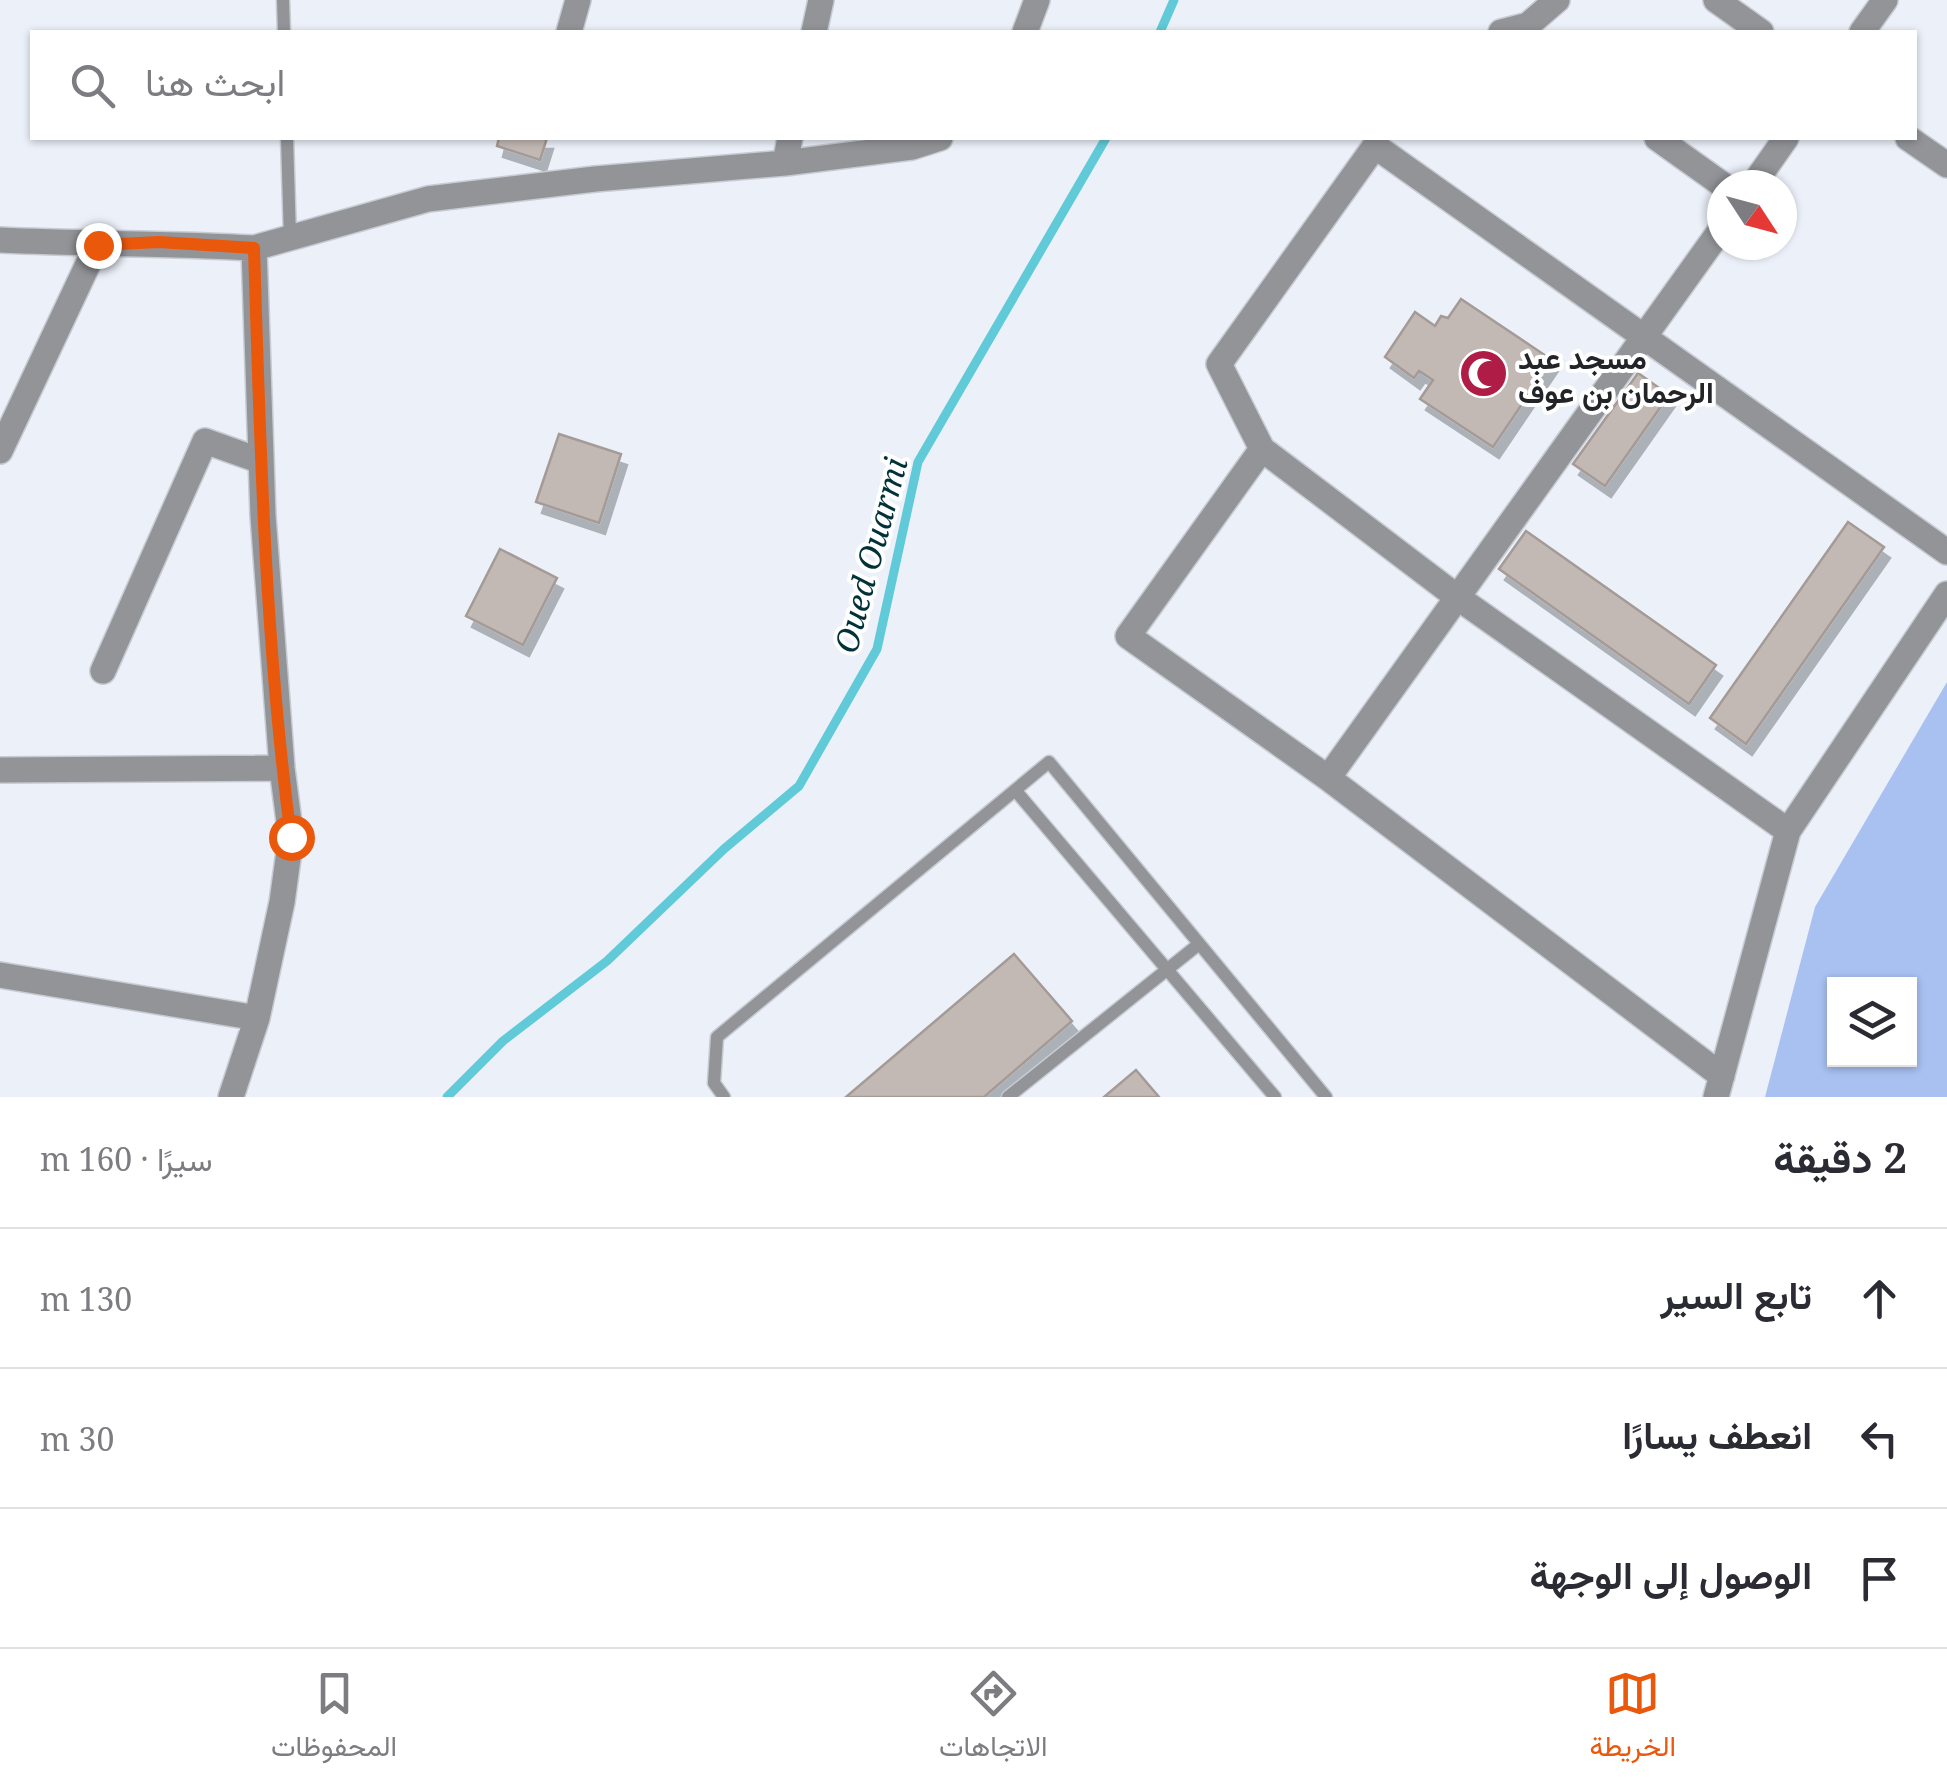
<!DOCTYPE html>
<html lang="ar">
<head>
<meta charset="utf-8">
<style>
  :root { --surface:#fff; --page:#f2f2f3; --text:#2b2b33; --muted:#7c7c81; --line:#e1e1e2; --accent:#ea580c }
  body { margin:0; font-family:"Noto Serif",Vazirmatn,serif; background:var(--page); color:var(--text); direction:rtl }
  .controls { position:absolute; right:30px; bottom:30px; display:grid; overflow:hidden; border-radius:0px; box-shadow:0 2px 8px #0004 }
  .controls button { width:90px; height:90px; display:grid; place-items:center; padding:0; border:0; border-bottom:2px solid var(--line); background:var(--surface); color:var(--text); font:50px sans-serif }
  .compass { position:absolute; left:1707px; top:170px; width:90px; height:90px; border-radius:50%; background:var(--surface); box-shadow:0 2px 8px #0004; rotate:126deg }
  .stop { position:absolute; width:30px; height:30px; margin:-22px; border:8px solid #ea580c; border-radius:50%; background:#fff }
  .stop.end { background:#ea580c; border-color:#fff; box-shadow:0 2px 10px #0008 }
  .list { margin:0; padding:0; list-style:none }
  h2 { display:flex; justify-content:space-between; align-items:center; height:130px; margin:0; padding:0 40px; font-size:42px }
  h2 small { font-size:32px; font-weight:400; color:var(--muted) }
  .list li { display:grid; grid-template-columns:65px 1fr auto; gap:30px; align-items:center; box-sizing:border-box; height:140px; padding:0 40px; border-top:2px solid var(--line) }
  .list b { display:block; font-size:38px; white-space:nowrap }
  .list em { font-size:32px; font-style:normal; color:var(--muted) }
  .icon { flex:none; width:55px; height:55px; fill:none; stroke:currentColor; stroke-width:2; stroke-linecap:round; stroke-linejoin:round }
  .map { position:relative; flex:none; width:1947px; height:1097px; overflow:hidden; direction:ltr }
  .search { position:absolute; background:var(--surface); box-shadow:0 2px 8px #0004; left:30px; right:30px; top:30px; height:110px; display:flex; align-items:center; gap:25px; box-sizing:border-box; padding:0 35px; border-radius:0px; color:var(--muted); font-size:38px }
  .sheet { height:550px; background:var(--surface) }
  nav { display:flex; justify-content:space-around; align-items:center; box-sizing:border-box; height:140px; border-top:2px solid var(--line); background:var(--surface); font-size:28px; color:var(--muted) }
  nav a { display:grid; justify-items:center; gap:5px }
  nav .on { color:var(--accent) }
  .map>svg:first-child { display:block }
</style>
</head>
<body>
<div class="map">
<svg width="1947" height="1097" viewBox="0 0 1947 1097">
  <defs>
    <filter id="shadow"><feDropShadow dx="6" dy="11" stdDeviation="0" flood-color="#0004"/></filter>
  </defs>
  <rect width="100%" height="100%" fill="#ebf0f9"/>
  <!-- green -->
  <path fill="#a9c1f1" fill-rule="evenodd" d="M1947,682v415h-182l50,-190zM1834,984h76v76h-76z"/>
  <g fill="none" stroke-linecap="round" stroke-linejoin="round">
    <!-- stream -->
    <path stroke="#60cad8" stroke-width="9" d="M1160,32l14,-32
      M447,1097l56,-56 104,-80 117,-112 75,-63 78,-137 41,-187 188,-324"/>
  </g>
  <!-- building -->
  <path fill="#c3b9b4" stroke="#a49a96" stroke-width="2.5" filter="url(#shadow)" d="M499,138h48l-7,22 -43,-14z
    M1461,299l91,61 -59,87 -73,-48 13,-19 -14,-9 -5,7 -29,-21 30,-45 20,14 6,-10 7,2z
    M1638,373l31,22 -64,91 -32,-22z
    M559,434l62,20 -22,69 -63,-21z
    M1848,522l36,25 -138,197 -36,-26z
    M1526,531l190,134 -27,39 -190,-135z
    M500,549l57,29 -34,67 -57,-29z
    M1014,954l58,67 -88,76h-138z
    M1136,1070l23,27h-55z"/>
  <g fill="none" stroke-linecap="round" stroke-linejoin="round">
    <defs>
      <path id="service" d="M283,0l1,32
        M287,138l3,100
        M1015,790l260,307
        M724,1097l-10,-14 3,-46 332,-275 277,335
        M1008,1097l191,-153"/>
      <path id="minor" d="M1716,0l45,32
        M569,32l9,-32
        M814,32l7,-32
        M1025,32l12,-32
        M1501,32l27,-7 29,-25
        M1862,32l23,-32
        M1657,138l66,47
        M1908,138l39,27
        M785,163l5,-25
        M1753,185l33,-47
        M0,240c85,4 169,3 254,8
        M1262,449l195,148 331,234
        M0,451l97,-206
        M103,671l102,-230 56,20
        M0,770l282,-2
        M1328,778l394,-550
        M0,975l257,43
        M1722,1076l-394,-298 -200,-142 134,-187 -43,-85 156,-218 572,406
        M231,1097l26,-79 25,-116 9,-65 -9,-69 -19,-252 -9,-268 174,-49 167,-20 190,-16 127,-16 28,-9
        M1716,1097l72,-266 159,-237"/>
    </defs>
    <!-- service casing -->
    <use href="#service" stroke="#c7cbd3" stroke-width="15"/>
    <!-- minor casing -->
    <use href="#minor" stroke="#c7cbd3" stroke-width="28"/>
    <!-- service -->
    <use href="#service" stroke="#929498" stroke-width="12"/>
    <!-- minor -->
    <use href="#minor" stroke="#929498" stroke-width="25"/>
  </g>
  <g fill="none" stroke-linecap="round" stroke-linejoin="round">
    <!-- route -->
    <path stroke="#ea580c" stroke-width="12" d="M98,245l61,-3 95,6c6,196 11,394 37,589"/>
  </g>
  <!-- icons -->
  <defs>
    <symbol id="mosque-disc" viewBox="-11 -11 22 22"><circle r="9.5" fill="#af1c45" stroke="#fff"/><path d="M3.5-4.9A6 6 0 1 0 3.5 4.9A5 5 0 1 1 3.5-4.9Z" fill="#fff"/></symbol>
  </defs>
  <g fill-rule="evenodd">
    <use href="#mosque-disc" x="1456" y="346" width="55" height="55"/>
  </g>
  <g text-anchor="middle" dominant-baseline="central" stroke-width="8" stroke-linejoin="round" paint-order="stroke">
    <!-- poi labels -->
    <g font-size="30" font-weight="bold" fill="#222427" stroke="#fff" text-anchor="start">
      <text x="1518" y="357">مسجد عبد<tspan x="1518" dy="34">الرحمان بن عوف</tspan></text>
    </g>
    <!-- water labels -->
    <g font-size="32" font-style="italic" fill="#003238" stroke="#fff">
      <text transform="translate(870 555) rotate(-75)">Oued Ouarmi</text>
    </g>
  </g>
</svg>
<div class="controls">
<button><svg class="icon" aria-label="layers" viewBox="0 0 24 24"><path d="M12 4l9 5-9 5-9-5zM3 14l9 5 9-5"/></svg></button>
</div>
<svg class="compass" viewBox="-18 -18 36 36"><path d="M0-13l5 13h-10z" fill="#e53935"/><path d="M0 13l5-13h-10z" fill="#7c7c81"/></svg>
<div class="stop" style="left:291px;top:837px"></div>
<div class="stop end" style="left:98px;top:245px"></div>
<div class="search"><svg class="icon" aria-label="search" viewBox="0 0 24 24"><circle cx="10" cy="10" r="6"/><path d="M15 15l6 6"/></svg>ابحث هنا</div>
</div>
<section class="sheet">
<h2>2 دقيقة<small>سيرًا · 160 m</small></h2>
<ul class="list">
<li><svg class="icon" aria-label="ahead" viewBox="0 0 24 24"><path d="M12 20V5M6 11l6-6 6 6"/></svg><div><b>تابع السير</b></div><em>130 m</em></li>
<li><svg class="icon" aria-label="left" viewBox="0 0 24 24"><path d="M17 20v-9H6M10 6l-5 5 5 5"/></svg><div><b>انعطف يسارًا</b></div><em>30 m</em></li>
<li><svg class="icon" aria-label="arrive" viewBox="0 0 24 24"><path d="M6 21V4h12l-3 4 3 4H6"/></svg><div><b>الوصول إلى الوجهة</b></div></li>
</ul>
</section>
<nav>
<a class="on"><svg class="icon" aria-label="map" viewBox="0 0 24 24"><path d="M3 6l6-2 6 2 6-2v14l-6 2-6-2-6 2zM9 4v14M15 6v14"/></svg>الخريطة</a>
<a><svg class="icon" aria-label="directions" viewBox="0 0 24 24"><path d="M12 3l9 9-9 9-9-9zM9 14v-3h6M13 9l2 2-2 2"/></svg>الاتجاهات</a>
<a><svg class="icon" aria-label="saved" viewBox="0 0 24 24"><path d="M7 4h10v16l-5-4-5 4z"/></svg>المحفوظات</a>
</nav>
</body>
</html>
